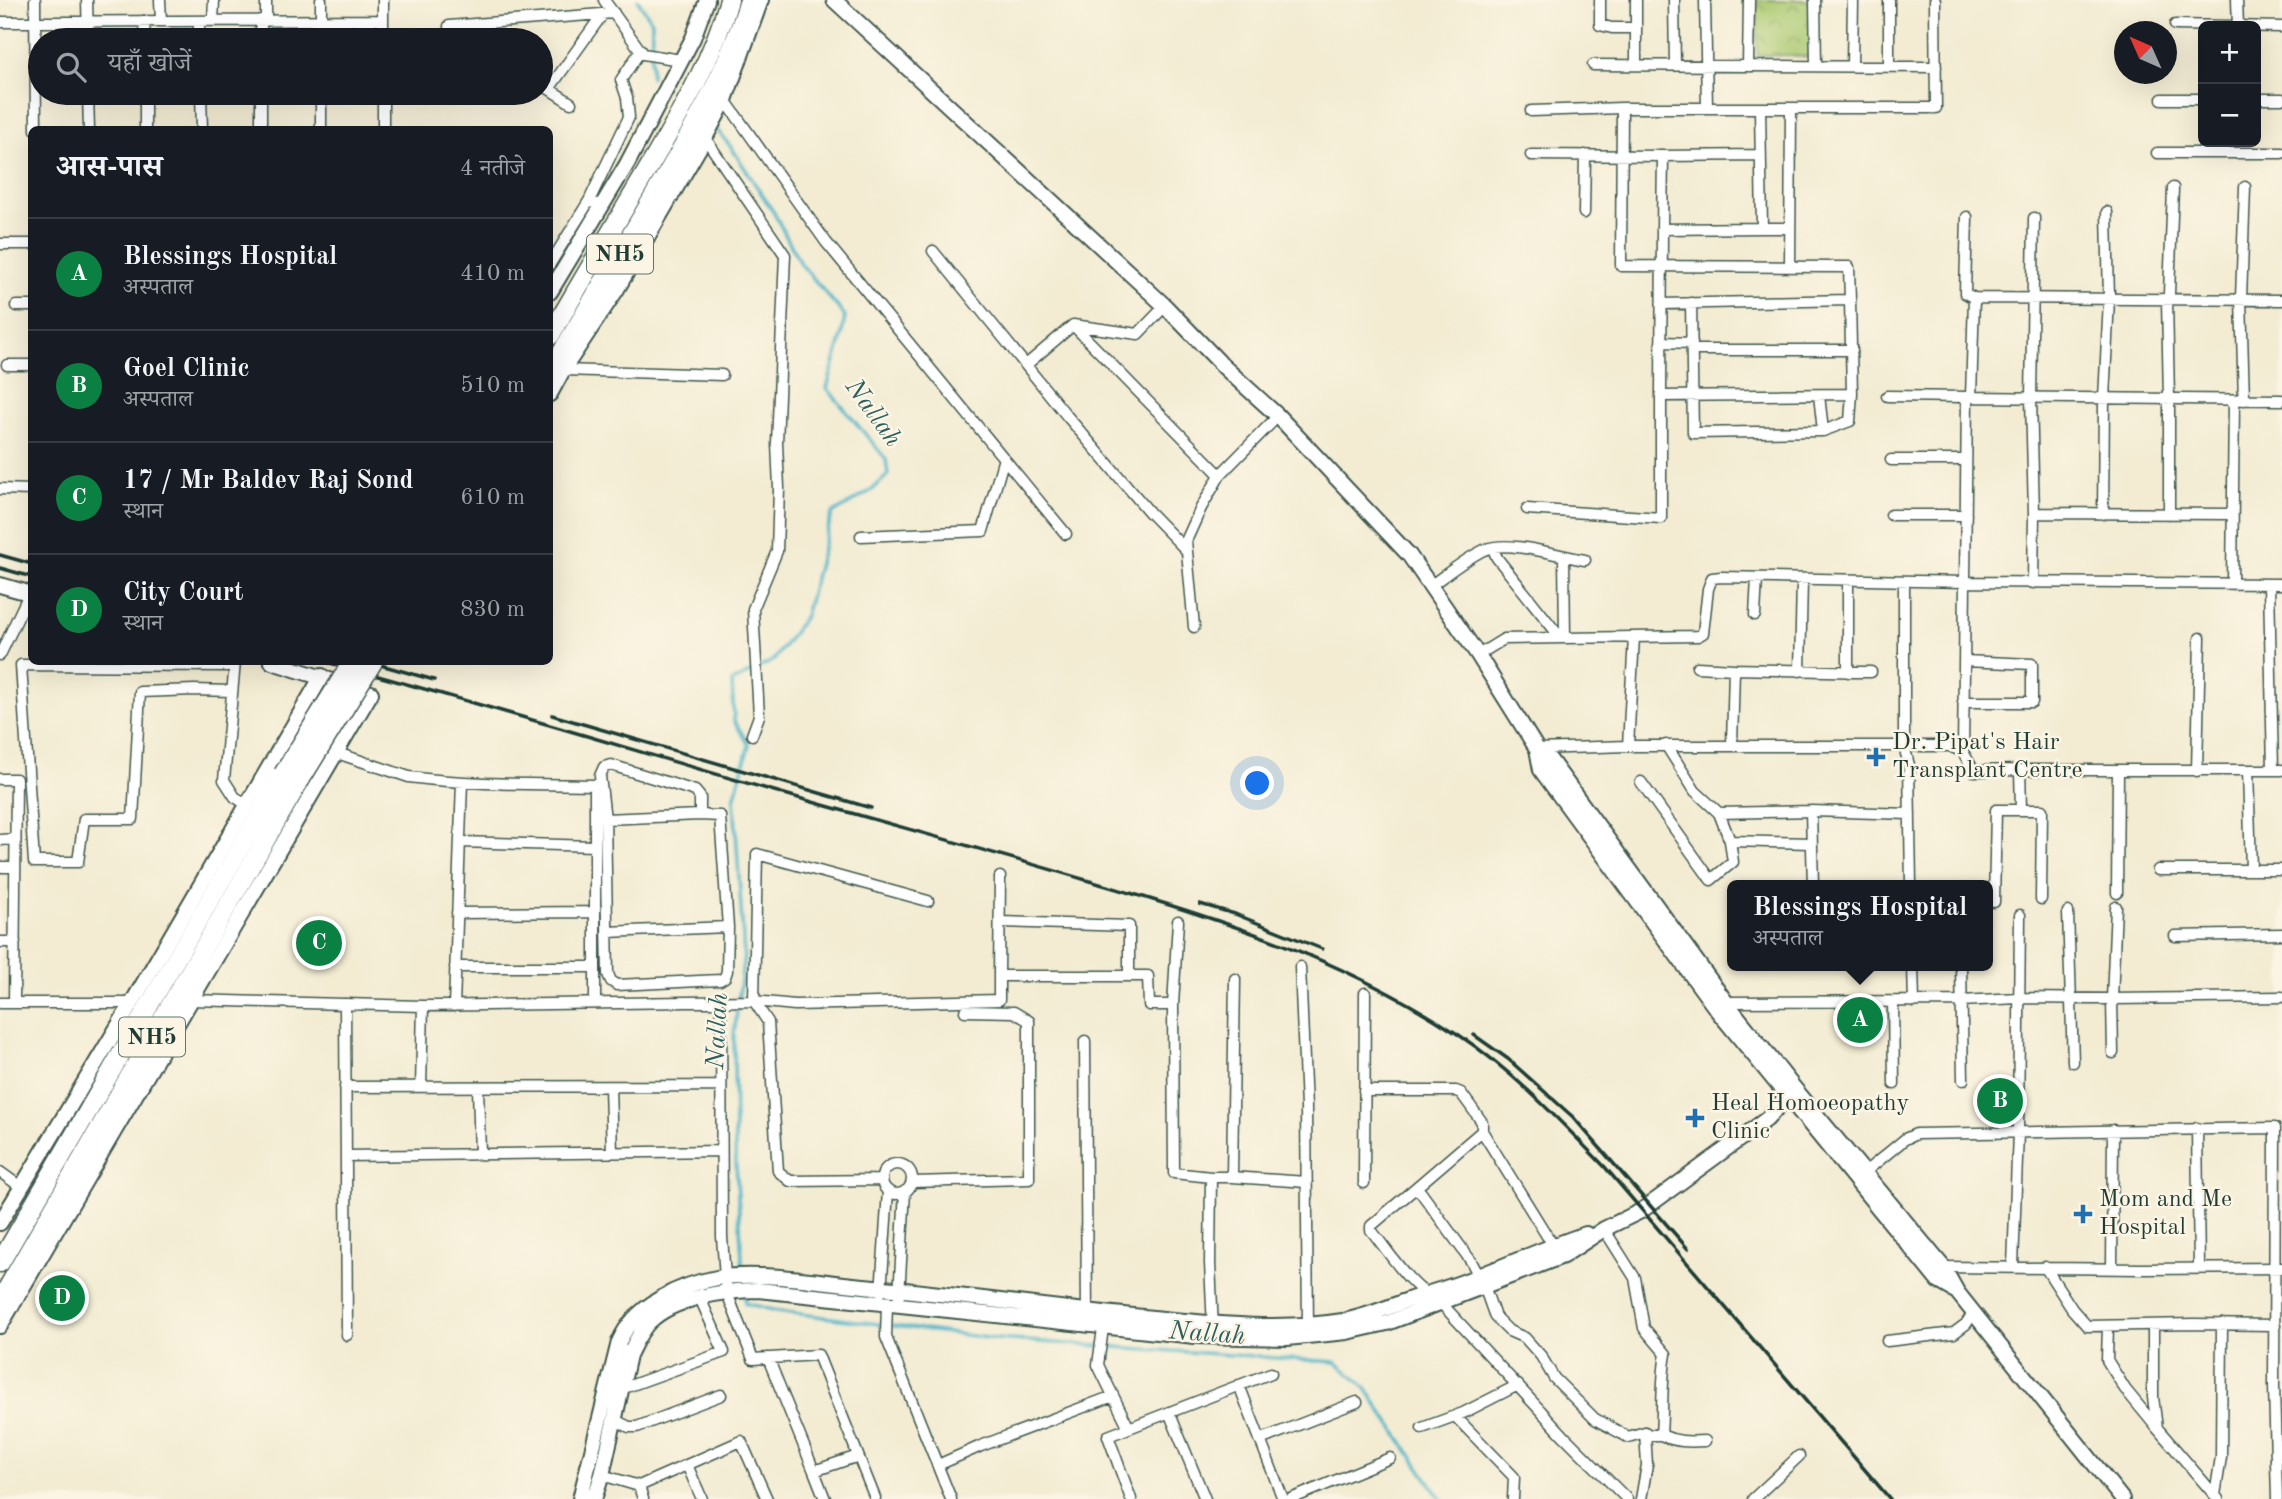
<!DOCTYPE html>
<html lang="hi">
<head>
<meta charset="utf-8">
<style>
  :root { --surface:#171b24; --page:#20242c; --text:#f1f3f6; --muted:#9ea1a6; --line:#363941; --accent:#0b8043 }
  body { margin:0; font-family:"Old Standard TT","Noto Serif Devanagari",serif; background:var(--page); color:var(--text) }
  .controls { position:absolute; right:21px; top:21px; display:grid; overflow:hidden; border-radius:10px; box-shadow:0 7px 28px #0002 }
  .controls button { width:63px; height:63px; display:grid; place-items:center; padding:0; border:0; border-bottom:2px solid var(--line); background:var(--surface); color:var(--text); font:35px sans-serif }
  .compass { position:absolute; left:2114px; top:21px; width:63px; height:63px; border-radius:50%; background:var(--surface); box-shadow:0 7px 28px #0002; rotate:315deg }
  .you { position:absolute; left:1258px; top:784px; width:24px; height:24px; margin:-18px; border:5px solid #fff; border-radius:50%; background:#1a73e8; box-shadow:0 0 0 10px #1a73e833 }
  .badge { display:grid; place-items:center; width:46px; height:46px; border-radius:50%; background:var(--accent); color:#fff; font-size:23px; font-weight:700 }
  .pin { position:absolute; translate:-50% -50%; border:4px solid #fff; box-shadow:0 2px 7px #0006 }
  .popup { position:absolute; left:1727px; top:880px; width:266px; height:91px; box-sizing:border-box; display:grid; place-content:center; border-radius:10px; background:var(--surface); filter:drop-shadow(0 2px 5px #0005); font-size:23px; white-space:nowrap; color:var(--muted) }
  .popup b { font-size:26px; color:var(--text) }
  .popup::after { content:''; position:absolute; left:50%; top:100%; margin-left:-14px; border:14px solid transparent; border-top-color:var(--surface) }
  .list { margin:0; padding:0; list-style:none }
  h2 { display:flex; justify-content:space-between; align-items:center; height:91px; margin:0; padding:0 28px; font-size:30px }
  h2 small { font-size:23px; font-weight:400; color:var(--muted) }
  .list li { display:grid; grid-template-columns:46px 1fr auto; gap:21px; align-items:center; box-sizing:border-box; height:112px; padding:0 28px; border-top:2px solid var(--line) }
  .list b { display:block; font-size:26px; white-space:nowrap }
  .list p { margin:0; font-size:23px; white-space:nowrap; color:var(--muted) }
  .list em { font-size:23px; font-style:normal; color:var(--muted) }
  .icon { flex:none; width:38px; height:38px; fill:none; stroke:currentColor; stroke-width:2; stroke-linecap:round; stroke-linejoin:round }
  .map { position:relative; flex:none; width:2282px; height:1499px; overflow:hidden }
  .search { position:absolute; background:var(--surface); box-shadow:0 7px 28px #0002; left:28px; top:28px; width:525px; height:77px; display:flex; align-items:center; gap:18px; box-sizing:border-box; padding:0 24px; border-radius:38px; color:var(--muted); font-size:26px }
  .panel { position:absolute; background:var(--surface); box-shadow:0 7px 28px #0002; left:28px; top:126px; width:525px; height:539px; border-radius:10px }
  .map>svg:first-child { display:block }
</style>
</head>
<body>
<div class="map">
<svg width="2282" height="1499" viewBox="0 0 2282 1499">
  <defs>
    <pattern id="park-crowns" width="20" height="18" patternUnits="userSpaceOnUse" patternTransform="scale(1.75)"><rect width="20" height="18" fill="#aac970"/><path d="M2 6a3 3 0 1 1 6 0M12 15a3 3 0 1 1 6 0" fill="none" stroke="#8aa45d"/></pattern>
  </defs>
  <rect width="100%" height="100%" fill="#fcf5e5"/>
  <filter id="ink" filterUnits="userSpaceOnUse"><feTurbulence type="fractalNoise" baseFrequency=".0143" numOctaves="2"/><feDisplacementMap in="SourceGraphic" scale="14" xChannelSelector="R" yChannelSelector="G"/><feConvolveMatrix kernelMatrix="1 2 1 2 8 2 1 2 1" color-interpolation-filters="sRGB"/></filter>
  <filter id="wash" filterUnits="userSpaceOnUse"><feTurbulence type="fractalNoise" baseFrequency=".00686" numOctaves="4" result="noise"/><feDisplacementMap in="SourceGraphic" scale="28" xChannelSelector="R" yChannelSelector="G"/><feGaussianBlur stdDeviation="1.57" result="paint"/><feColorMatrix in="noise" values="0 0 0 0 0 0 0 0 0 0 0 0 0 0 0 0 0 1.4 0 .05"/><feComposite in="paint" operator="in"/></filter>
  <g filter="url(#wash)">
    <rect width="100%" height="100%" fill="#f3ecd3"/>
    <!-- park -->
    <path fill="url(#park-crowns)" stroke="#648352" stroke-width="2" d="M1757,0h53l2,57 -55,-2z"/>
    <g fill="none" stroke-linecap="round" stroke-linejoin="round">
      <!-- stream -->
      <path stroke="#4ab3c8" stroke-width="3.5" d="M638,0l14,22 -1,55
        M717,130l14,17 43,66 26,50 45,53 -4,24 -14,48 59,71 2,16 -16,15 -40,24 -27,102 -31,44 -42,22 2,39 15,24 -15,54 10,156 -10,80 1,114 8,124
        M745,1295v8l32,8 219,28 340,23 29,25 76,112"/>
    </g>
  </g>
  <g filter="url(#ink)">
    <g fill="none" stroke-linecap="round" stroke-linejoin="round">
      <defs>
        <path id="street" d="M35,0l1,130
          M87,0l1,40
          M160,0l1,21
          M321,0v40
          M604,0l39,54 38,6
          M1600,0v25l12,3h23
          M1636,0v65
          M1674,0l1,65
          M1705,0l2,108
          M1815,0l1,66
          M1889,0v66
          M2237,0l1,26
          M266,20v-20
          M144,21l1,19
          M199,21v19
          M213,21l1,-21
          M0,22l383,-2
          M2175,25l107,2
          M261,40v-20
          M383,40v-40
          M450,40l-1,-14 165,-13
          M1593,65l343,2
          M1748,66l1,-66
          M1852,66l1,-66
          M541,87h5l25,16
          M549,89l53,-74
          M88,93l1,37
          M145,93v37
          M201,93l1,37
          M383,93v37
          M2162,99h41
          M2256,99h26
          M725,100l101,142 240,292
          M1622,108l-1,158 228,1 1,33
          M1531,111l91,-3h314l-1,-108
          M261,130v-37
          M321,130v-37
          M705,138l80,117 -8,188 2,45 -2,63 -24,58 6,107 -7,19
          M2157,153h125
          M1531,155l132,1
          M602,206l-13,-5 40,-84 -2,-19 -6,-18 20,-30
          M1584,213l1,-58
          M1967,217l-2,76 9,5
          M1762,228h28
          M1662,229l1,-73 98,-1
          M0,244h32
          M933,251l134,165 83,97 36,37
          M550,264l39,-63
          M1790,267l1,-159
          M1691,303l2,130 130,-2 -4,-36
          M1662,304l188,-4 2,94 -191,2v-6l1,-161 100,-1 -2,-120
          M16,306h16
          M1073,325l147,150
          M1661,342l31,1
          M1692,350h160
          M7,365h25
          M1026,365l47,-40 65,9 27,-28
          M563,370l159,5
          M1887,396l80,1
          M1971,397l3,-99 308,2
          M2244,400l-3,-101 4,-112
          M1823,431l27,-10 2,-27
          M1891,460h75
          M0,489l32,1
          M1527,509l134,9v-122
          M2034,513l198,1
          M2103,514l1,-115 5,-100 -2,-87
          M2169,514v-114l-2,-101 2,-5 4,-106
          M1891,515h75
          M861,536l122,-5 21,-73
          M1493,549l4,9 63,79
          M1564,557l1,81
          M1904,581v165l5,19 2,120
          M2033,583l1,-70 -3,-115 3,-180
          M2232,584l2,-183
          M2269,584l4,186
          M1430,586c17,-12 35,-27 54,-36 25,-11 74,6 101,10
          M1755,615l2,-37
          M1194,627l-8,-86 15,-33 19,-33 58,-59
          M0,655l29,-61
          M1478,655l26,-16 194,-3 5,-3 5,-44 4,-11 9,-1 244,5 2,-185 315,3
          M235,662l-11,118 11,17 11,7
          M1697,667l37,2
          M1800,671l2,-91
          M1848,672v-91
          M231,691l-37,-1 -54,2 -7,127h-49l-6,43h-44l-13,-197 213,1
          M1963,702h69v-38l-68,-3
          M1666,745l29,46 24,22 92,-2 99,3
          M1732,745l2,-76 137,3
          M1628,746l6,-109
          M1537,749l91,-3h322l13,6 11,19 46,-1h262
          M1963,752l2,-170 317,2
          M337,753l72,24c62,8 124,7 186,8v217
          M2020,770l1,40
          M2248,770l3,100
          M2197,771l3,-133
          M0,779h16l-2,224
          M1641,782l70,98 22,-18 -3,-21 -11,-28
          M1811,811l2,74
          M700,815l20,1 8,111 -1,44 -2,6 -5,3 -103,5 -6,-4 -3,-7 -3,-155z
          M605,819l-5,-43 4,-9 7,-2 84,26 5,6v18
          M0,840l15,-1
          M1730,841l81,2
          M460,842l135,4
          M0,867h15
          M2158,870h124
          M1000,877l-1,99h149l1,29h24
          M2117,893l1,-122
          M928,901l-171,-47 -3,147 41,4 204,-5v-24
          M1994,902l2,-92h46l-1,89
          M2068,912l5,150
          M457,913l138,-1
          M1178,921l-5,84 1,168 37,4
          M1000,922l129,4v50
          M607,932l121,-5
          M2175,936l107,-2
          M0,942h15
          M1913,966l1,36
          M1961,966l2,114
          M455,967h139
          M1300,967l6,140 2,222
          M191,1000l232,6 331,-5 14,21 10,149 12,10 92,-1
          M721,1000l1,237 3,40 2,16 26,66 65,-4 57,143
          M1726,1002l235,-1 57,-3 94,1 170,-2
          M1893,1002l1,82
          M0,1003h132
          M345,1004l2,331
          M454,1006l8,-224
          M1085,1041l2,274
          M2113,1053l-1,-54 4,-92
          M345,1087l375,-1
          M421,1087l2,-81
          M478,1087l2,67
          M610,1087l2,65
          M1364,1091h92l5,2 21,29v9l65,105 10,13
          M2197,1128l2,140
          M1482,1131l-111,95v4c21,26 39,58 70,73l123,133 63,63
          M346,1156l375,-5
          M882 1179a15 15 0 1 1 30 0a15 15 0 1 1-30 0Z
          M0,1172l21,15
          M1865,1172l40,-33 11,-5 359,-6 -1,258 3,113
          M1232,1177l75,5
          M912,1182l117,-3v-158l-15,-9 -49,-1
          M1364,1183l1,-190
          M1417,1187l54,74 13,25 11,31 14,14 16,7 16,18 13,22 41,41 33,18 17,-5 4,3h12c2,-27 0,-54 5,-81l-22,-26 -9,-50 -31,-49
          M2013,1266l5,-134 2,-217
          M1943,1267l199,2 140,-1
          M2045,1267l27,42 15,17 107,-2 81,1
          M2112,1268l1,-138
          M881,1292l7,-101
          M899,1296l6,-105
          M887,1303l-1,34 65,162
          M2108,1326l-1,34 18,29 32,39
          M2153,1326v71l4,31 61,71
          M1103,1328l-5,37 31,63
          M1213,1329l-3,-66 1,-86h21l3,-198
          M1887,1341l67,-8 12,-9 7,-11
          M768,1358l46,113 44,-15
          M1239,1385l44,114
          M621,1389l103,-37 -24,-54
          M1169,1412l36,87
          M1455,1416l59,61 -1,22
          M615,1420l14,7h8l84,-32
          M1422,1428l41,-15 55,-28
          M1661,1435c15,7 27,7 44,6
          M1260,1440l97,-38
          M687,1465l15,34
          M938,1465l43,-19 132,-50
          M814,1471l11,28
          M602,1475l37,11 102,-45 26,58
          M639,1486l4,13
          M2215,1495l6,-38 1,-133
          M1131,1499l-23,-63 163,-63
          M1291,1499l99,-41
          M1641,1499l6,-34 -2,-33
          M1753,1499l46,-43"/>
        <path id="secondary" d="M834,0l331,306 59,61 54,49 131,139 69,100 59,94 13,11 176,242 68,86 149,179 14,25 165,207
          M550,292l77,-128 66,-126 14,-38
          M550,394l13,-24 54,-81 88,-151 20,-38 36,-100
          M0,585l32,9
          M1537,749l4,21 176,240 221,271 19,11
          M0,1223l132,-220 190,-327
          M0,1326l371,-633 -99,-31
          M580,1499l39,-157c16,-37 60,-57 98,-64 42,-7 104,4 147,8 97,9 192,23 289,32 62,6 127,13 190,3 22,-4 43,-13 65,-21 20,-7 40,-12 60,-20 40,-15 78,-33 118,-46
          M594,1499l8,-24 27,-120c6,-12 11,-24 20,-33 24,-24 76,-32 109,-32l437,46 92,2 60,-6 40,-9 176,-67 41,-27 37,-18 126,-92 27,-31"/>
        <path id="highway" d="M550,336c31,-54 63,-108 95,-162 32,-55 67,-112 84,-174
          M550,372c32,-55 65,-110 98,-166 39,-66 79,-132 101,-206
          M0,1263l283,-489
          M0,1301l299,-519"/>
      </defs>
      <!-- street casing -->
      <use href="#street" stroke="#3f574c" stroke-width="13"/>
      <!-- secondary casing -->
      <use href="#secondary" stroke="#3f574c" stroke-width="18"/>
      <!-- highway casing -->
      <use href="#highway" stroke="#3f574c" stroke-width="21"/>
      <!-- street -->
      <use href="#street" stroke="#fff" stroke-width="10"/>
      <!-- secondary -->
      <use href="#secondary" stroke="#fff" stroke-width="14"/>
      <!-- highway -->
      <use href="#highway" stroke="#fff" stroke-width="18"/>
      <!-- rail -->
      <path stroke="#1f3d34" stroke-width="3.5" d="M0,555l32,9
        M0,568l32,9
        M326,662c167,44 331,96 497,143 88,25 176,49 263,75 132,38 257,78 373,155 54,36 100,85 145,131l286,333
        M370,662l64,18
        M552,715l319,93
        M1200,904l35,10 87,35
        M1474,1035l34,24 65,58 115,132"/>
      <defs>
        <path id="highway-bridge" d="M283,774l69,-112
          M299,782l74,-120"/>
      </defs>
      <!-- highway-bridge casing -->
      <use href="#highway-bridge" stroke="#3f574c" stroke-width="21" stroke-linecap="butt"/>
      <!-- highway-bridge -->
      <use href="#highway-bridge" stroke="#fff" stroke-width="18"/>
    </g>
  </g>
  <!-- markers -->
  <g fill="#1f6fb2" stroke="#fcf5e5" stroke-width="2.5">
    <path d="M1872.5 746.5h7v7h7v7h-7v7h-7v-7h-7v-7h7z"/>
    <path d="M1691.5 1107.5h7v7h7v7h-7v7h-7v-7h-7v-7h7z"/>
    <path d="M2079.5 1203.5h7v7h7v7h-7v7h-7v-7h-7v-7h7z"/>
  </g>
  <g text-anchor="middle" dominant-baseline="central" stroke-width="5" stroke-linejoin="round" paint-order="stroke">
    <!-- shield labels -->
    <g fill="#fcf5e5" stroke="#617469" stroke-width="2">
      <rect x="587" y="234.5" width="66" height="39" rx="5"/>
      <rect x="119" y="1017.5" width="66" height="39" rx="5"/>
    </g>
    <g font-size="23" font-weight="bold" fill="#1f3d34">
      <text x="620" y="254">NH5</text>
      <text x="152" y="1037">NH5</text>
    </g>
    <!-- poi labels -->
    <g font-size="24" fill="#1f3d34" stroke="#fcf5e5" text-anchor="start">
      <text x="1892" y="743">Dr. Pipat's Hair<tspan x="1892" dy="28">Transplant Centre</tspan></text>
      <text x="1711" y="1104">Heal Homoeopathy<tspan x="1711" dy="28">Clinic</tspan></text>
      <text x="2099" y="1200">Mom and Me<tspan x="2099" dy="28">Hospital</tspan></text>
    </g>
    <!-- water labels -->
    <g font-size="26" font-style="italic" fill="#2c6060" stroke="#fcf5e5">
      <text transform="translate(873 413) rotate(54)">Nallah</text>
      <text transform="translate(718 1031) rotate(-87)">Nallah</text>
      <text transform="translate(1207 1334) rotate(4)">Nallah</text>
    </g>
  </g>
</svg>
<div class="controls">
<button>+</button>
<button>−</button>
</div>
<svg class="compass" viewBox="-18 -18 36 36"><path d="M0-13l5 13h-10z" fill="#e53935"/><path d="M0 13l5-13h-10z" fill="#9ea1a6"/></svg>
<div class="you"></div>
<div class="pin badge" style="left:1860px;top:1020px">A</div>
<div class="popup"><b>Blessings Hospital</b>अस्पताल</div>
<div class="pin badge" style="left:2000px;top:1101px">B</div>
<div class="pin badge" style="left:319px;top:943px">C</div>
<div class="pin badge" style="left:62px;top:1298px">D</div>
<div class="search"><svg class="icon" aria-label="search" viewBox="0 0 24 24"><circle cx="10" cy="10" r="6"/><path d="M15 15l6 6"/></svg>यहाँ खोजें</div>
<section class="panel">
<h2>आस-पास<small>4 नतीजे</small></h2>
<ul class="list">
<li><span class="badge">A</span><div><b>Blessings Hospital</b><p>अस्पताल</p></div><em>410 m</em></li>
<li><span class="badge">B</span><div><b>Goel Clinic</b><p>अस्पताल</p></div><em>510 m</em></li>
<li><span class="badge">C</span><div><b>17 / Mr Baldev Raj Sond</b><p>स्थान</p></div><em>610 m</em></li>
<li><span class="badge">D</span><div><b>City Court</b><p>स्थान</p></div><em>830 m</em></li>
</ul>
</section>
</div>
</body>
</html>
